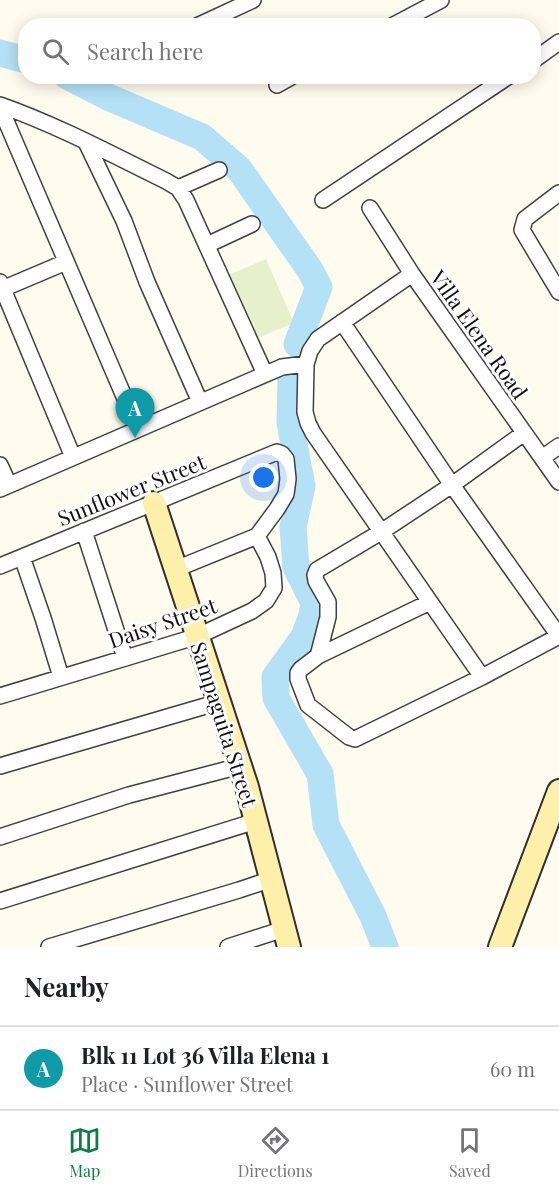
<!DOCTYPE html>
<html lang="en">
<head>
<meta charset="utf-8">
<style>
  :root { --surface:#fff; --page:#f2f2f2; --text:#202124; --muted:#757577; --line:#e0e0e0; --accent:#0b8043 }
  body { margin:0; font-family:"Playfair Display",serif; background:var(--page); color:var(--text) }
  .you { position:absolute; left:264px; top:478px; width:21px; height:21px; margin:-15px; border:4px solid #fff; border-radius:50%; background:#1a73e8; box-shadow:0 0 0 9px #1a73e833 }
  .badge { display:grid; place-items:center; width:39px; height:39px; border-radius:50%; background:var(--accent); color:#fff; font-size:20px; font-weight:700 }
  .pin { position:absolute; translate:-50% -50px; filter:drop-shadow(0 2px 3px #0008) }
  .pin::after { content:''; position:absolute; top:32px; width:21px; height:18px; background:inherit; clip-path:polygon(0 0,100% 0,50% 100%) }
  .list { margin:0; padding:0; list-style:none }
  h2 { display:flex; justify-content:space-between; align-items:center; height:78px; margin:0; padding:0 24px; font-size:26px }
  h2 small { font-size:20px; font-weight:400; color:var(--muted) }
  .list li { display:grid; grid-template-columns:39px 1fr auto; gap:18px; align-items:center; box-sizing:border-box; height:84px; padding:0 24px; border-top:2px solid var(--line) }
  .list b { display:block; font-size:22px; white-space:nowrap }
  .list p { margin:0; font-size:20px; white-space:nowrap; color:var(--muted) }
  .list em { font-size:20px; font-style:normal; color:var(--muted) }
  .icon { flex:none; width:33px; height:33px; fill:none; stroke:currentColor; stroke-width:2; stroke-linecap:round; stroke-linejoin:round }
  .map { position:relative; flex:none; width:559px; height:947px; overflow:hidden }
  .search { position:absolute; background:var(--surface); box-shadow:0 3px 15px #0003; left:18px; right:18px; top:18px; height:66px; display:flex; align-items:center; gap:15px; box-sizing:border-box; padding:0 21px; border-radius:24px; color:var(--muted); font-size:22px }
  .sheet { height:162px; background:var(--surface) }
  nav { display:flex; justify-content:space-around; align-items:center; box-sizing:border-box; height:84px; border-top:2px solid var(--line); background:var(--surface); font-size:16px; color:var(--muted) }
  nav a { display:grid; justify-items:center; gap:3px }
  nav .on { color:var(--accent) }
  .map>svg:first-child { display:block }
</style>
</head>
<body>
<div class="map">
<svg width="559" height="947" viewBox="0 0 559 947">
  <rect width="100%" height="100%" fill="#fffbef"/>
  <!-- pitch -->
  <path fill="#e6f0cb" d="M266,259l28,64 -39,16 -27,-64z"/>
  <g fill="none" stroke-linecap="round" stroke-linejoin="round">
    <!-- river -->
    <path stroke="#b4e1f5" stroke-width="27" d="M0,53l26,7
      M67,76l41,21 94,40 37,32 71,101 9,17 -22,57
      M291,377l-1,46 12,63 -9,41 3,40 18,36 -2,12 -8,22 -29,40 1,21 44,76 6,51 47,91 12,31"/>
    <defs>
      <path id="street" d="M197,26l56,-26
        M392,26l49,-26
        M534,60l25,-18
        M277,85l16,-9
        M0,105c57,20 111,49 166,76l12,7 8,12 79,174
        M0,107l138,322
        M86,142l38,79 23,61 53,120
        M178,188l41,-18
        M559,193l-34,26 -3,11 37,62
        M323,200l186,-124
        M370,208l42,66 147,208
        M207,245l45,-21
        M412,274l-94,65 -8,12 -4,13 -1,48 3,11 5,10 169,244
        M0,282l73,175
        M0,290l66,-28
        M342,322l110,163 107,151
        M524,433l-72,52 -71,47 -64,38 -2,5 1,6 12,21v15l-10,39 -17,13 -3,4v6l10,26 41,32 6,2 127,-62 77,-41
        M542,458l17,-12
        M0,465l9,20
        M0,489l282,-122 24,-3
        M84,531l41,127
        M22,557l21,61 18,59
        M0,566l277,-114 5,2 4,5 2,20 -2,15 -9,15 -20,27 -81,33
        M318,656l112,-54
        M0,696l198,-60 54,-25 14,-10 8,-13 -1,-15 -5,-16 -11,-21
        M0,766l219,-64
        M0,837l129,-42 111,-29
        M0,901l256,-80
        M49,947l190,-57 33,-11
        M228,947l56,-18"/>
      <path id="secondary" d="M154,503l93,284 42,160
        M500,947l59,-156"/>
    </defs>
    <!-- street casing -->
    <use href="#street" stroke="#414141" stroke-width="18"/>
    <!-- secondary casing -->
    <use href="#secondary" stroke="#303030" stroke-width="26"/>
    <!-- street -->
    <use href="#street" stroke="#fff" stroke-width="15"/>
    <!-- secondary -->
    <use href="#secondary" stroke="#feefab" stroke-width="22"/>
  </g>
  <g text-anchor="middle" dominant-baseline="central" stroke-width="6" stroke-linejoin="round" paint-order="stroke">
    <!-- street labels -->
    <g font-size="21" fill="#0e0e0e" stroke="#fff">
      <text transform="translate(480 334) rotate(55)">Villa Elena Road</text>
      <text transform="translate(131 489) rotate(-22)">Sunflower Street</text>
      <text transform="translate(162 622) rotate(-19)">Daisy Street</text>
      <text transform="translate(225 724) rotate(72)">Sampaguita Street</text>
    </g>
  </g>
</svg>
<div class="you"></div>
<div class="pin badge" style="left:135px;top:438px;background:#0f9aa8">A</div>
<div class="search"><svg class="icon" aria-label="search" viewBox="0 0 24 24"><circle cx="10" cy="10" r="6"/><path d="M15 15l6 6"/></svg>Search here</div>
</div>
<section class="sheet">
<h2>Nearby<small></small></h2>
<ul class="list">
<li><span class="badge" style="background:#0f9aa8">A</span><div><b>Blk 11 Lot 36 Villa Elena 1</b><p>Place · Sunflower Street</p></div><em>60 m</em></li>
</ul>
</section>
<nav>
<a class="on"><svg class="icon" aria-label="map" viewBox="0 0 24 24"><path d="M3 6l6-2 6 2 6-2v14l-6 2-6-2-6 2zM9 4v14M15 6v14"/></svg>Map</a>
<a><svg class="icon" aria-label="directions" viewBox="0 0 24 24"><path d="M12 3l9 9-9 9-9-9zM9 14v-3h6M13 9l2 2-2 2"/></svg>Directions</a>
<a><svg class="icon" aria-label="saved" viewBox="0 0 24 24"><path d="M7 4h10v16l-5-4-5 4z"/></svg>Saved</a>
</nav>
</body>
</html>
